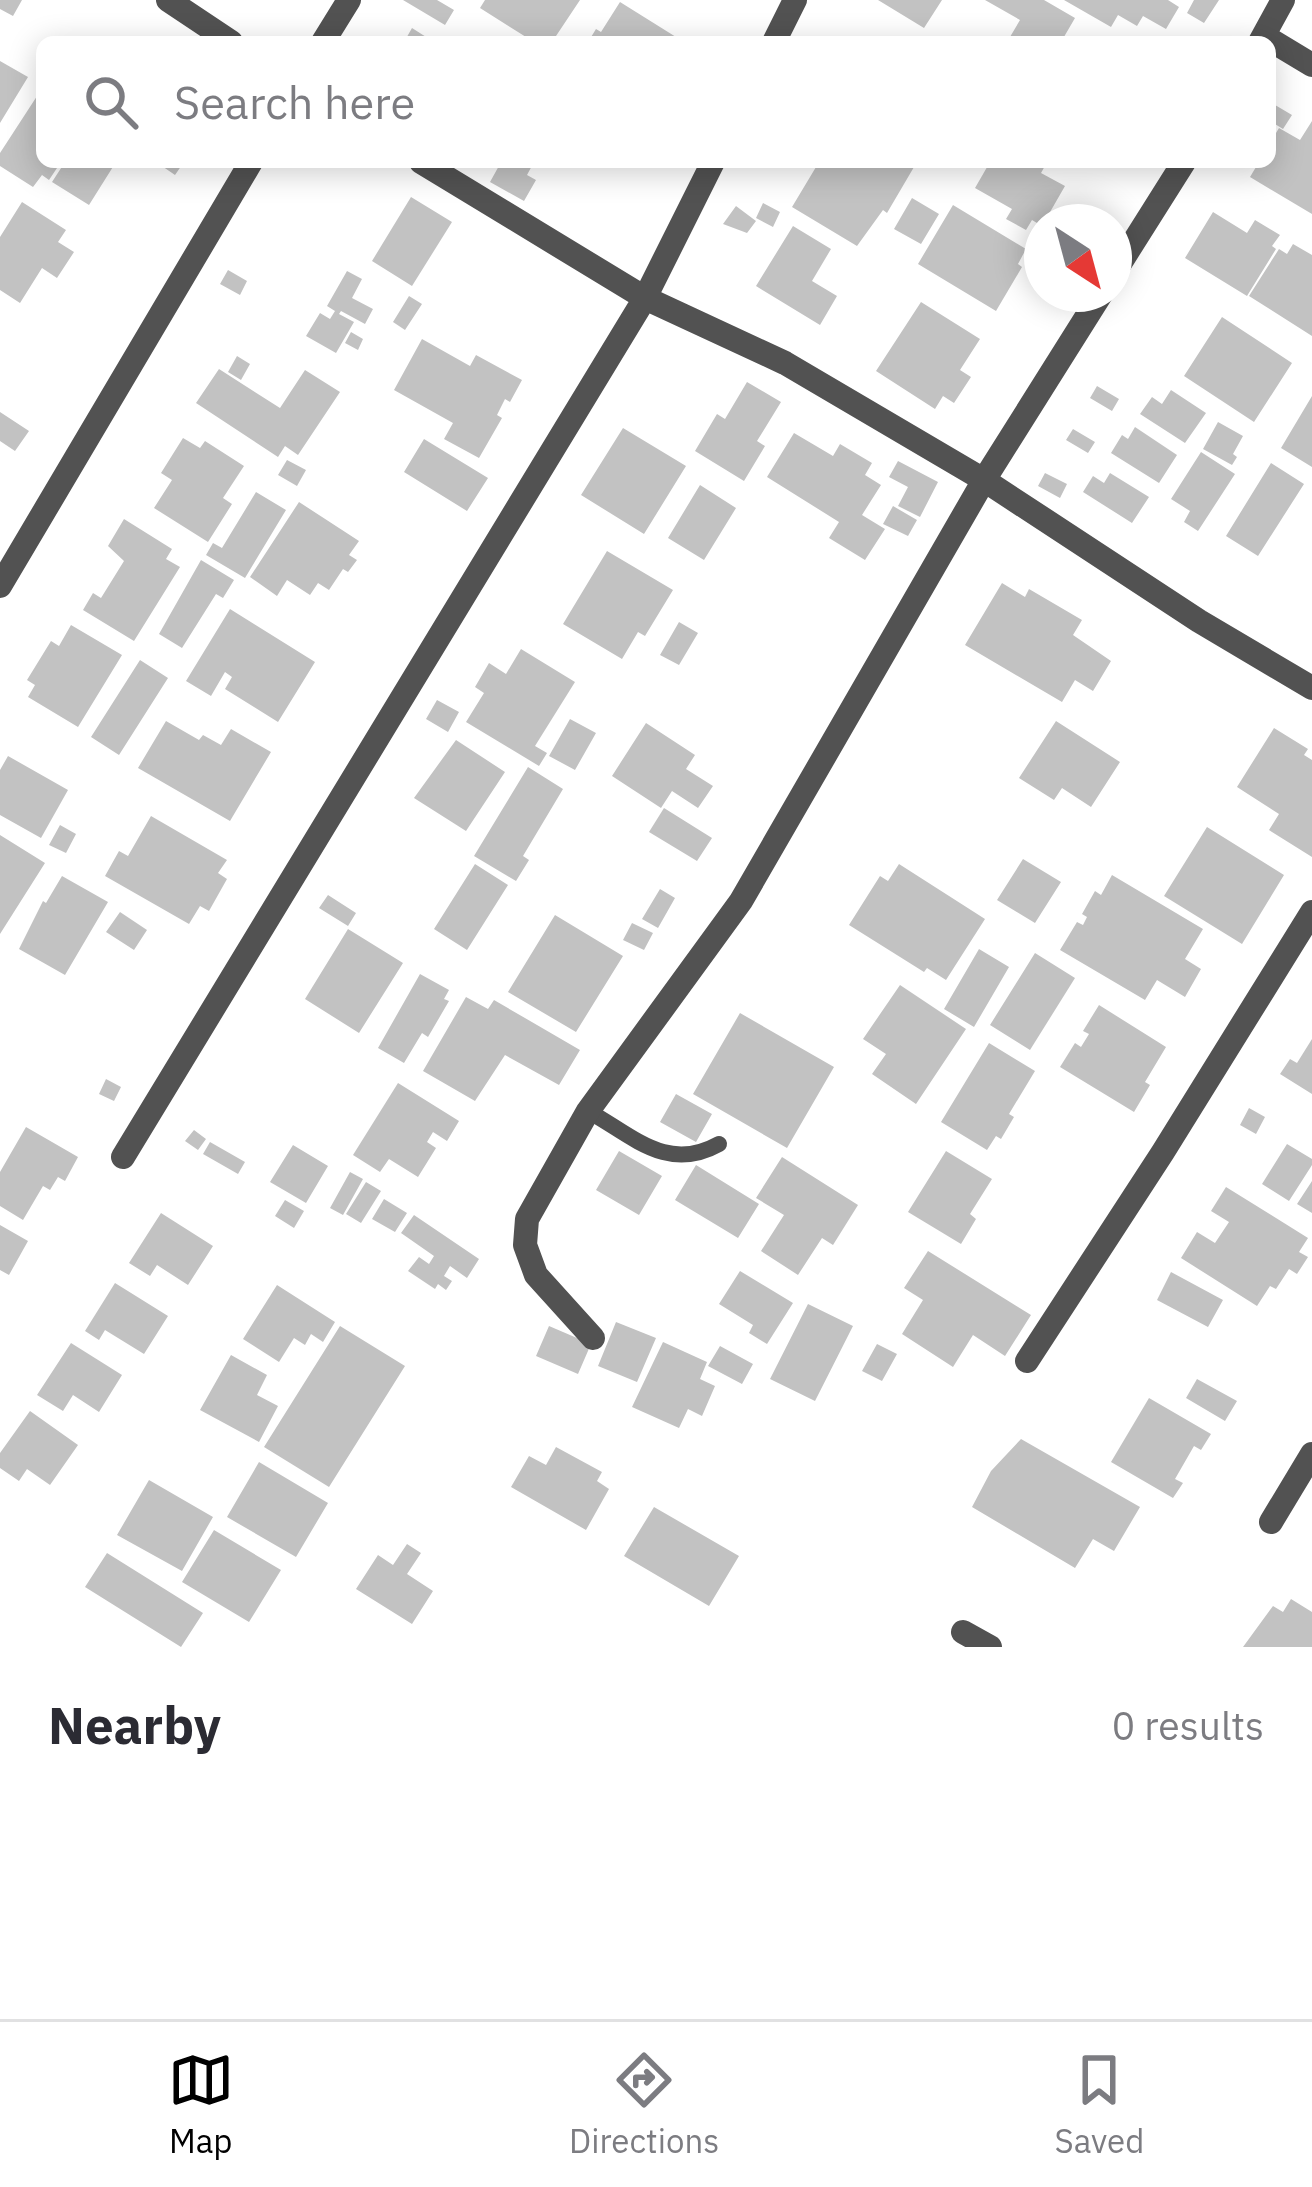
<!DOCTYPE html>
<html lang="en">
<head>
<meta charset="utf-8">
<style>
  :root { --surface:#fff; --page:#f7f7f7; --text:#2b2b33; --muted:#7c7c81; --line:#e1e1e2; --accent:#000 }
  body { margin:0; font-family:"IBM Plex Sans",sans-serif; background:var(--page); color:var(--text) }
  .compass { position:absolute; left:1024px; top:204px; width:108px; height:108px; border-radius:50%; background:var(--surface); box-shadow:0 6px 30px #0003; rotate:144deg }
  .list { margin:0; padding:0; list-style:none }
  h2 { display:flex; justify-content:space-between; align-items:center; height:156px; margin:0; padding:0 48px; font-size:51px }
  h2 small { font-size:39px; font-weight:400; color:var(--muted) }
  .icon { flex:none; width:66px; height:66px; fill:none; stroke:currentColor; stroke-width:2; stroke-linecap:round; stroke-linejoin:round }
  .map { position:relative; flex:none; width:1312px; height:1647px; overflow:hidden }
  .search { position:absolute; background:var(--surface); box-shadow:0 6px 30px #0003; left:36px; right:36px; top:36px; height:132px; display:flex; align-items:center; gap:30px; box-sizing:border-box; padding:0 42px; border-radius:18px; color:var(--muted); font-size:45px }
  .sheet { height:372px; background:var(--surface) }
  nav { display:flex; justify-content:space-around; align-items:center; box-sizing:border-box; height:168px; border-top:3px solid var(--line); background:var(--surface); font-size:33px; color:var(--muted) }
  nav a { display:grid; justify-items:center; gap:6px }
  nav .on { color:var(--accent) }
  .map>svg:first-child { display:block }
</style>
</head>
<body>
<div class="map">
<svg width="1312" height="1647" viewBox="0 0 1312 1647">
  <rect width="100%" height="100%" fill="#fff"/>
  <!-- building -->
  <path fill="#c2c2c2" d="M0,0h22l-9,16 -13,-7z
    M403,0h34l17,10 -9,15z
    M485,0h95l-28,42h-18l-54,-34z
    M878,0h64l-18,28z
    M985,0h59l31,18 -14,24h-54l13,-22z
    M1064,0h104l11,7 -13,22 -23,-13 -6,10 -19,-11 -7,12z
    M1194,0h25l-15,23 -17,-10z
    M620,2l64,40h-96l8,-13 5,3z
    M412,28l22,14h-30z
    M0,61l28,16 -28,46z
    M39,93l3,69h19l-12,18 -7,-5 -9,12 -33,-21v-13z
    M1270,102l22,13 -9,14 -13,-8z
    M1312,121v93l-62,-37 9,-15h11v-19l9,-15 21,12z
    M65,162h51l-27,43 -37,-23z
    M156,162h28l-9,13z
    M510,162h24l-7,13 9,5 -12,21 -34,-19 10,-18 7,4z
    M819,162h87l8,5 -27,46 -4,-3 -26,36 -65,-39z
    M990,162h53l3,2 -5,9 24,13 -23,40 -10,-6 -6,10 -20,-11 6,-10 -37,-21z
    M411,197l41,25 -40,64 -40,-25z
    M912,198l27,16 -18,30 -27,-15z
    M22,202l44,28 -8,12 16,10 -17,26 -15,-10 -22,35 -20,-13v-53z
    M763,203l17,9 -7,15 -17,-9z
    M953,205l73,44 -8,15 4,3 -26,44 -78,-47z
    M736,206l20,15 -9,12 -24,-9z
    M1213,212l34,21 8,-13 25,15 -8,11 4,3 -29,47 -62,-38z
    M793,226l38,23 -19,32 25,15 -17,29 -64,-39z
    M1293,244l19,11v81l-63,-40 30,-47 8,5z
    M228,270l19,11 -7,14 -20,-11z
    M347,271l15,8 -10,19 21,11 -8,15 -24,-13 -2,3 15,8 -18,31 -30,-17 14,-23 10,6 5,-8 -8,-5z
    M409,296l13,8 -17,26 -12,-8z
    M921,302l59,37 -20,31 11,7 -17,26 -11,-7 -8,13 -59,-38z
    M1222,317l70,46 -38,59 -70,-46z
    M351,332l12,7 -5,11 -13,-7z
    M422,339l48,27 6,-11 46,25 -12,22 -5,-3 -8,16 5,3 -23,40 -35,-19 9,-16 -59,-33z
    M237,356l13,8 -9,16 -13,-8z
    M219,369l61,39 25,-38 35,22 -42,63 -13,-9 -7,11 -82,-54z
    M747,382l34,20 -24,39 8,5 -21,35 -49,-30 22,-37 8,5z
    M1097,386l22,13 -7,12 -22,-13z
    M1171,390l35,23 -21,30 -45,-29 12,-17 10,7z
    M1312,396v71l-31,-19z
    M0,412l29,19 -14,20 -15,-10z
    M1218,422l25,14 -10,18 4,3 -5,8 -29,-16z
    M1135,427l42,28 -18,28 -48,-30 11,-18 6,4z
    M623,428l63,38 -42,68 -63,-39z
    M1073,429l22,13 -7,11 -22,-13z
    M794,433l39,23 7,-12 32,19 -7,12 16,10 -19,30 23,14 -20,31 -36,-22 10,-16 -72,-45z
    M183,438l17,10 5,-7 39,25 -21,32 9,6 -24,38 -54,-34 18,-28 -11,-7z
    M424,439l64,39 -21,33 -63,-39z
    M1201,452l34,22 -37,57 -14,-9 6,-11 -19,-12z
    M287,460l19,10 -9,16 -19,-11z
    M898,461l40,21 -18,35 -22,-11 10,-19 -19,-10z
    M1271,463l33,21 -46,72 -32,-20z
    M1045,473l22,11 -7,14 -22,-12z
    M1110,473l39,24 -17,26 -49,-31 10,-16 11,7z
    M700,485l36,23 -32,52 -36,-22z
    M256,492l30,18 -41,68 -39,-23 7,-12 9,5z
    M299,502l60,39 -10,14 8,5 -9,12 -5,-3 -14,21 -11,-7 -8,12 -23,-15 -10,16 -27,-19z
    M893,506l24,14 -9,16 -25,-12z
    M124,519l48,30 -6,10 14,8 -46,74 -51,-31 10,-17 8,5 23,-37 -16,-15z
    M607,551l66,39 -28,46 -7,-4 -16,27 -59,-35z
    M201,560l33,20 -11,18 -7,-4 -34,54 -23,-14z
    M1002,583l23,14 4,-8 53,31 -9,15 38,26 -18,30 -18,-11 -13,22 -97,-57z
    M230,609l85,53 -37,60 -53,-33 7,-12 -7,-5 -14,24 -25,-15z
    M679,622l19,11 -19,32 -19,-10z
    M71,625l51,30 -44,72 -50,-30 7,-12 -8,-5 24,-39 8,5z
    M521,649l54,33 -40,64 12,7 -8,13 -73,-44 18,-29 -9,-6 14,-24 17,11z
    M140,660l28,18 -49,77 -28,-18z
    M437,700l22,12 -11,20 -22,-13z
    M570,719l26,14 -21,37 -26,-14z
    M166,721l33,19 4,-5 18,10 10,-16 40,23 -41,69 -92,-53z
    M1056,721l64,41 -29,45 -29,-19 -8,12 -35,-22z
    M646,723l49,32 -9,14 27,17 -15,22 -26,-17 -11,17 -49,-32z
    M1274,728l34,21 -4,6 8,5v97l-43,-27 10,-16 -42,-27z
    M456,740l49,32 -39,59 -52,-33z
    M8,756l60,34 -27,48 -41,-23v-45z
    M528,767l35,22 -40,67 6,4 -13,21 -42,-25z
    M664,808l48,30 -15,23 -48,-29z
    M151,816l76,44 -9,13 9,6 -18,32 -9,-5 -11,18 -84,-48 14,-25 9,5z
    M60,825l16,9 -10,19 -17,-8z
    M1207,827l77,48 -42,69 -78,-48z
    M0,835l45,28 -45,71z
    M1023,859l38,23 -26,41 -38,-23z
    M475,864l33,21 -41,65 -33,-21z
    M899,864l86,55 -39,61 -19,-12 -3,4 -75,-47 31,-49 8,5z
    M1112,875l91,54 -18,30 16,10 -16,28 -28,-17 -12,20 -85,-50 17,-28 6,3 4,-8 -5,-3 13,-23 6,4z
    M62,876l46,26 -43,73 -46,-26 24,-48 3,2z
    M660,889l15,9 -17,30 -16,-9z
    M328,895l28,18 -8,13 -29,-18z
    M120,912l27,18 -13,20 -28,-18z
    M555,915l68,41 -47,76 -68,-40z
    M632,923l21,10 -9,17 -21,-10z
    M348,929l55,34 -44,70 -54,-34z
    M979,949l30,18 -35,60 -30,-18z
    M1035,953l40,25 -45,72 -40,-25z
    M420,974l29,16 -5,9 5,2 -21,36 -6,-4 -18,30 -26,-15z
    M900,985l66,44 -50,75 -44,-30 14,-20 -23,-15z
    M466,997l22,12 6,-9 86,50 -21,35 -54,-30 -30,46 -52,-30z
    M1099,1005l67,42 -21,35 5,3 -16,27 -74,-45 15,-24 6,4 8,-13 -6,-3z
    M740,1013l94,54 -47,81 -94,-54z
    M1312,1039v55l-32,-20 10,-15 7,4z
    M989,1043l46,28 -26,43 5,3 -13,22 -5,-3 -9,14 -46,-28z
    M106,1079l15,8 -7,14 -15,-7z
    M398,1083l61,38 -12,20 -14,-9 -6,10 9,6 -18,29 -29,-18 -9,13 -27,-17z
    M676,1094l36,20 -16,28 -36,-20z
    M1249,1108l16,9 -9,17 -16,-9z
    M26,1127l52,30 -13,24 -7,-4 -8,13 -7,-4 -20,34 -23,-14v-34z
    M194,1130l12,9 -8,11 -13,-9z
    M210,1142l35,20 -7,12 -35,-20z
    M1287,1144l25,15v6l-23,36 -27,-17z
    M293,1145l35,21 -22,37 -36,-21z
    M619,1151l43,25 -23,39 -43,-25z
    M946,1151l46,28 -22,35 6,5 -15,25 -53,-32z
    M782,1157l76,48 -25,40 -11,-7 -24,37 -37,-24 23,-36 -28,-17z
    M696,1165l63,39 -21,34 -63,-38z
    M350,1172l13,7 -20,36 -13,-7z
    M1312,1181v32l-15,-9z
    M366,1182l15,9 -20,32 -15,-9z
    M1226,1187l82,51 -9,14 9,5 -11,17 -8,-5 -13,20 -6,-3 -13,20 -76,-48 16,-26 18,11 14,-21 -18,-11z
    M384,1199l23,14 -12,19 -23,-13z
    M285,1200l19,11 -10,17 -19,-12z
    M161,1213l52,33 -25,39 -31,-20 -7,11 -21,-13z
    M414,1215l65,44 -12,19 -17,-12 -6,10 8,5 -6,9 -8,-6 -3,5 -27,-18 11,-14 10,7 5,-8 -33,-23z
    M0,1225l28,16 -19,34 -9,-5z
    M928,1251l103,64 -26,41 -32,-21 -20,32 -51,-33 21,-34 -19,-12z
    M740,1271l53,32 -26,41 -18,-11 4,-8 -34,-21z
    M1171,1272l52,28 -15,27 -51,-27z
    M115,1283l53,33 -24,38 -39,-24 -6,10 -14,-9z
    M277,1285l58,37 -12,20 -12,-8 -6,11 -11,-7 -15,24 -36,-23z
    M808,1304l45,22 -38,75 -45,-22z
    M616,1322l40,16 -19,44 -39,-16z
    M340,1326l65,40 -76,121 -65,-40z
    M549,1326l42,18 -13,30 -42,-18z
    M663,1342l44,20 -7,17 15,7 -13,30 -14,-7 -9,19 -47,-21z
    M71,1343l51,32 -23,37 -26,-17 -10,16 -26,-16z
    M877,1344l20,10 -15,27 -20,-10z
    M720,1346l33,18 -11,20 -34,-18z
    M231,1355l36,20 -10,20 21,11 -19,36 -59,-32z
    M1197,1379l40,22 -12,20 -39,-23z
    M1149,1398l62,36 -10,16 -7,-4 -19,33 8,4 -10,15 -62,-36z
    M30,1411l48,34 -28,40 -23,-16 -8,12 -19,-13v-15z
    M1021,1439l119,68 -26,44 -21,-12 -18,29 -103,-61 19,-36z
    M556,1447l46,25 -5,9 12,8 -23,41 -75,-43 18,-31 17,9z
    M259,1462l69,41 -32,54 -69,-40z
    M149,1480l64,37 -31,54 -65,-36z
    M654,1507l85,49 -30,50 -85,-50z
    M214,1530l67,40 -32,52 -67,-40z
    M407,1544l14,9 -14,21 26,17 -21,33 -56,-35 22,-34 15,10z
    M107,1553l96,60 -22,34 -96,-60z
    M1291,1599l21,13v35h-69l30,-41 10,6z"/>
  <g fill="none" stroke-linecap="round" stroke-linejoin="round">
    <!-- service -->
    <path stroke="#525252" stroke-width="16" d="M588,1111c45,25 79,62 131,33"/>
    <!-- minor -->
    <path stroke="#525252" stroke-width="24" d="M168,0l63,42
      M1264,36l48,29
      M323,42l26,-42
      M774,42l21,-42
      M1260,42l23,-42
      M421,162l224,136 140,65 199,117 215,141 113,67
      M1114,273l70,-111
      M0,586l251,-424
      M123,1157l522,-859 68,-136
      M593,1338l-57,-63 -11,-30 2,-26 61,-108 153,-210 243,-421 117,-186
      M1027,1361l136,-209 149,-240
      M1271,1522l41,-68
      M963,1632l27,15"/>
  </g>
</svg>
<svg class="compass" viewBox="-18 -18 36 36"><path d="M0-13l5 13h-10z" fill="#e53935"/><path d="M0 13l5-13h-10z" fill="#7c7c81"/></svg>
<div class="search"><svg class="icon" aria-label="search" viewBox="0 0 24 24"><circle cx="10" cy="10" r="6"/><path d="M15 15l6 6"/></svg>Search here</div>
</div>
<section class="sheet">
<h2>Nearby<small>0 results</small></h2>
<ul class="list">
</ul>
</section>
<nav>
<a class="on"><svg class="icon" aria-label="map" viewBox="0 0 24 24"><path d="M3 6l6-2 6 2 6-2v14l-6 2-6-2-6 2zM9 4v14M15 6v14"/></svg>Map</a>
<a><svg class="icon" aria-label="directions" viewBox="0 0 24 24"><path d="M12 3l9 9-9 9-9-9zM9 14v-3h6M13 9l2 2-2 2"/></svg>Directions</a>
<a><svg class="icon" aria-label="saved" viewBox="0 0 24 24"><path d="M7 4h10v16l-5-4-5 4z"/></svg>Saved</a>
</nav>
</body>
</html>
